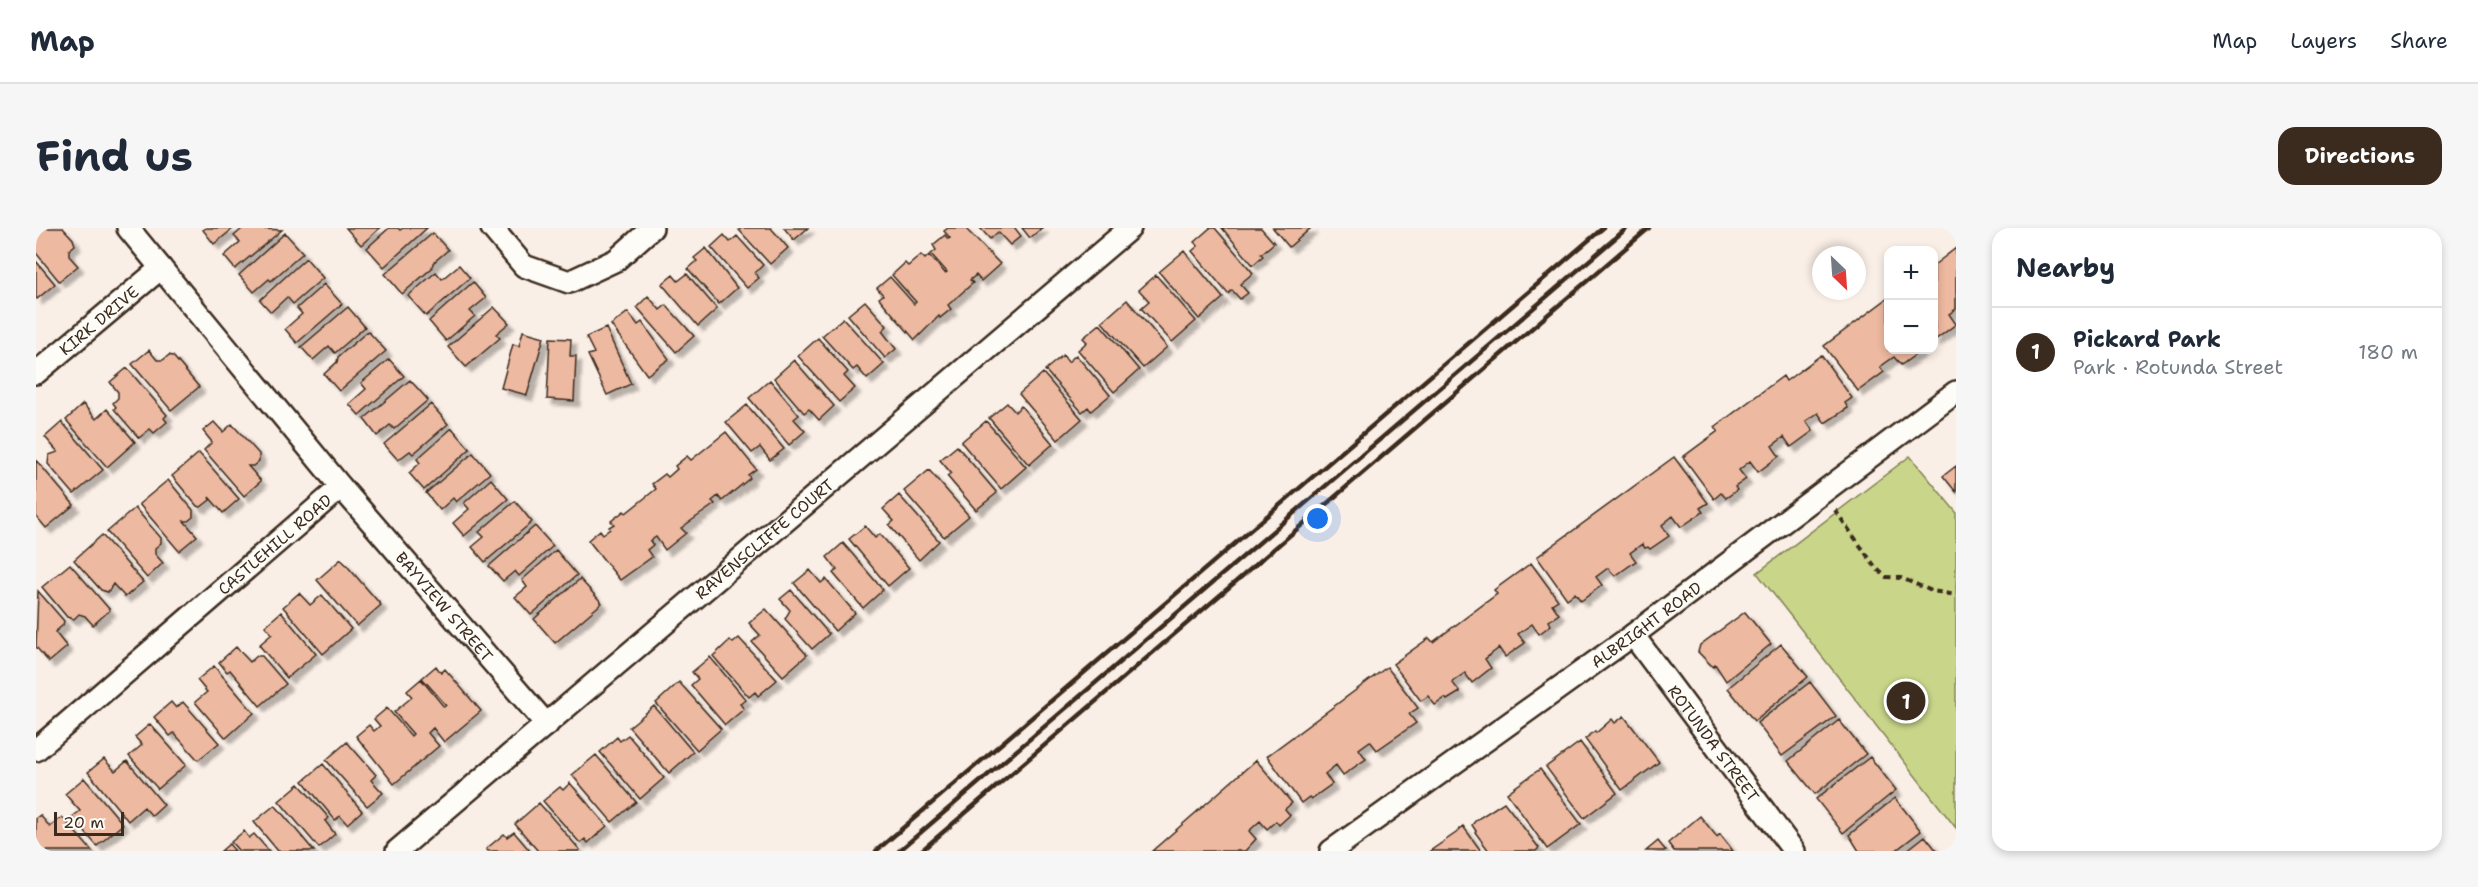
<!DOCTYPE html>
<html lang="en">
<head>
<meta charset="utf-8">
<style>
  :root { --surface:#fff; --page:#f6f6f7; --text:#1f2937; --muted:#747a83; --line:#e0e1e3; --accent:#3b2a1e }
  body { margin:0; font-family:"Shantell Sans",sans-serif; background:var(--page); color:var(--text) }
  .controls { position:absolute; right:18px; top:18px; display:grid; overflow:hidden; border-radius:12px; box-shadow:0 3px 9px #0003 }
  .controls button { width:54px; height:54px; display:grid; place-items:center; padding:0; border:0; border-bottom:2px solid var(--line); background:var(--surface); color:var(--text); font:30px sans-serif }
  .compass { position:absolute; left:1776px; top:18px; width:54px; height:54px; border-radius:50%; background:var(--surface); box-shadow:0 3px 9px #0003; rotate:155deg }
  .scale { position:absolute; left:18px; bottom:15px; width:70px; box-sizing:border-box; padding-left:6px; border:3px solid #3b2a1e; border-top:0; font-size:16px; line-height:21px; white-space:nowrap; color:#3b2a1e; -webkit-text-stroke:4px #fdfcf7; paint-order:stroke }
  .you { position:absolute; left:1282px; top:291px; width:21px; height:21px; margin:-15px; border:4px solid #fff; border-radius:50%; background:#1a73e8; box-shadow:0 0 0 9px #1a73e833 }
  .badge { display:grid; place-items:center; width:39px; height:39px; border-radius:50%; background:var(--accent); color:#fff; font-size:20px; font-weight:700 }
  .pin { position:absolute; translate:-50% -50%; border:3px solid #fff; box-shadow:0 2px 6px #0006 }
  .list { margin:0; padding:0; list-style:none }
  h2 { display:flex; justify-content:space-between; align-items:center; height:78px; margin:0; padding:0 24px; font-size:26px }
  h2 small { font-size:20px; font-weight:400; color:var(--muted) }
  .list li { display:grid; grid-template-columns:39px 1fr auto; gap:18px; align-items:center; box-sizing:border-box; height:90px; padding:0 24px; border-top:2px solid var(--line) }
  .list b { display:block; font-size:22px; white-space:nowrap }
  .list p { margin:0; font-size:20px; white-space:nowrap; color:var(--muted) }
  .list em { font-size:20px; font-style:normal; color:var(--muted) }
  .map { position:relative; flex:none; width:1920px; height:623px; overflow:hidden; border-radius:18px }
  header { display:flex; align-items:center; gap:36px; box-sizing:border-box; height:84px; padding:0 30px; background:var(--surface); border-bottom:2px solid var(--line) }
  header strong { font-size:28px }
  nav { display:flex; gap:33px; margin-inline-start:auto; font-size:21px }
  .intro { display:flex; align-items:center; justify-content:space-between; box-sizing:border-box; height:144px; padding:0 36px }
  h1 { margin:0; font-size:42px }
  .button { padding:15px 27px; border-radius:18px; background:var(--accent); color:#fff; font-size:21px; font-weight:700 }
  main { display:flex; gap:36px; padding:0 36px }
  aside { flex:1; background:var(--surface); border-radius:18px; box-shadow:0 3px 9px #0003 }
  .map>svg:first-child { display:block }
</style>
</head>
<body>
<header>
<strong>Map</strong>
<nav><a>Map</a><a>Layers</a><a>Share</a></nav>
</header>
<div class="intro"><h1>Find us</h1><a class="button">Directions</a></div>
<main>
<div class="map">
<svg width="1920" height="623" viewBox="0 0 1920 623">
  <defs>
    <filter id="shadow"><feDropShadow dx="5.5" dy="5.5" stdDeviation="1.5" flood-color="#0004"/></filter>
  </defs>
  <rect width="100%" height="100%" fill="#faefe6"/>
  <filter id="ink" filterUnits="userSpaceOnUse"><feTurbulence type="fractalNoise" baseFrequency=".0167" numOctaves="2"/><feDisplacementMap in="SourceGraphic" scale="12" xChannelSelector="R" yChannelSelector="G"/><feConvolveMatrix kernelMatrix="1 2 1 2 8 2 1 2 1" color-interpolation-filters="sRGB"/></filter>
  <g filter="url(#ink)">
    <!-- green -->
    <path fill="#c9d68a" stroke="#828054" stroke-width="1.5" d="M1874,228l46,56v316l-199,-255z"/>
    <!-- building -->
    <path fill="#edb9a0" stroke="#3b2a1e" stroke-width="1.5" filter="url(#shadow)" d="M0,0h27l10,11 2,6 -6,5v6l9,10 -19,15 -23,-28z
      M170,0h28l-20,16 -11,-14z
      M207,0l39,2 -47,39 -11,-13 16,-14 -6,-6z
      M310,0h34l-19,17z
      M353,0h9l2,2 3,-2h24l-43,39 -17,-19z
      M705,0h30l17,20 -18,16 -31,-34z
      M748,0h24l-14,12z
      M912,0h17l35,36 -19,17 -5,-6 -6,5 3,3 -25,22 3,4 -11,9 -1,-2 -24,24 -36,-42 4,-3 -6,-7 13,-11 24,27 2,-2 -24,-27 13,-12 3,3 13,-11 4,4 4,-4 16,18 2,-1 -16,-18 5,-4 -3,-5 12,-10 3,4 2,-1 -6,-7z
      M944,0h35l6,8 -11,9 -12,-13 -8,7z
      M986,0h20l-12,10z
      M1174,0h5l38,45 -13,11 8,9 -8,6 -8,-9 -4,4 -36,-43 6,-5 -4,-4z
      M1186,0h39l13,15 -13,11 2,2 -10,9z
      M1237,0h38l-22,19z
      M249,5l18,20 -32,28 -2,-2 -15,13 -15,-17z
      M397,5l15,17 -15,13 -1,5 -30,26 -17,-20z
      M688,7l6,7 7,-6 26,29 -8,8 4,5 -12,10 -36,-41z
      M670,20l31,40 -18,16 -31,-35 9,-8 -3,-3z
      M1920,20v61l-7,5 7,10 -21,16 -1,-75z
      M1148,23l39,47 -24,21 -40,-47z
      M270,30l17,20 -30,26 -6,-7 -16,15 -11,-12z
      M0,33l19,23 -18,15 -1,-2z
      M423,37l11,13 -44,38 -18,-20 28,-24 6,7z
      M651,46l30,35 -19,17 -36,-42 11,-9 5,6z
      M1120,47l40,46 -24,21 -31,-34 8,-7 -10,-11z
      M437,54l13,16 -16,13 5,5 -29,25 -17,-20z
      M288,56l18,20 -45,39 -12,-14 17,-15 -5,-6z
      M612,68l12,14 6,-5 28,31 -18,16 -39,-45z
      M1852,70v52h34l-21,15 -7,-8 -14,10 4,5 -26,19 -34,-45z
      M1091,72l40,47 -24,21 -41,-46z
      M829,73l22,25 -5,5 14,18 -11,9 -37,-43z
      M312,79l17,20 -30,26 -6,-7 -16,14 -12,-13z
      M458,79l15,16 -13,11 4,4 -34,29 -18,-20z
      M592,84l10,13 4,-3 27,37 -22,16 -36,-50z
      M807,90l41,46 -17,15 -10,-12 -4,3 -31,-34z
      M1064,96l39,46 -25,22 -36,-42 9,-8 -4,-4z
      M570,100l25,56 -24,11 -19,-40 6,-2 -8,-16z
      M332,103l18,20 -47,40 -15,-17 13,-12 1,-5z
      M487,103l21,6 -17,58 -26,-7 12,-44 6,2z
      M514,110l21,1 -1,17h6l-2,45 -27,-2z
      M782,110l30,34 -4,4 11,12 -16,14 -41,-46z
      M113,122l8,10h6l6,-5 4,1 26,31 -28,23 -39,-46z
      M1027,127l5,7 8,-7 34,40 -19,16 -3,-4 -6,5 -37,-42z
      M1785,127l31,43 -7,5 3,5 -23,15 -7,-10 -12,8 7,10 -22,16 -7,-10 -12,9 7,10 -21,16 -8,-11 -11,9 7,9 -11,8 2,3 -11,8 -5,-5 -7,6 -31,-42 35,-26 -3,-4 68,-51 3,5z
      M353,131l15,17 -45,39 -10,-11 17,-15 -5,-6z
      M758,132l40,46 -15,14 -10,-11 -5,4 -30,-35z
      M91,140l40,47 -3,3 3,4 -13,11 -4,-4 -11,9 -25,-29 2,-2 -3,-4 5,-5v-6l-8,-10z
      M1007,145l39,46 -24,21 -39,-46z
      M374,152l18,20 -34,29 -4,-4 -13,11 -13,-17z
      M734,152l29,35 -5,4 11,12 -16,14 -40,-47z
      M971,175l8,9 6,-6 32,38 -24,21 -40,-47z
      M47,176l13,15 11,-10 28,33 -28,25 -41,-47z
      M395,176l17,20 -35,30 -3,-3 -12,9 -14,-16z
      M711,177l37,44 -14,11 -10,-13 -8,6 -26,-31z
      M950,193l40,46 -25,22 -40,-47z
      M26,194l41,48 -29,24 -26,-30 1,-9 9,-3 -13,-15z
      M178,194l9,10 9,-8 27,30v7l-6,5h-5l13,15 -17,15 -40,-46 8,-8 -9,-11z
      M416,200l18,21 -46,41 -15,-17 11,-10 -3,-4z
      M690,204l30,37 -8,6 2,3 -28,23 -4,-5 -6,5 3,3 -34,24 5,5 -21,17 -9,-13 -6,4 3,4 -6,5 5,7 -32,23 -32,-40 12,-10 3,4 7,-5 -1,-2 5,-3 -3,-3 13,-10 2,2 30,-24 -4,-5 13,-10 3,3 9,-8 -2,-3 12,-10 4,4z
      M921,218l40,47 -21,17 -29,-34 4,-3 -11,-13z
      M163,225l40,46 -16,14 -14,-16 1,3 -9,7 -4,-1 -25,-30z
      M437,225l17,20 -34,29 -3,-4 -13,12 -14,-17z
      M1638,229l34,46 -8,5 3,4 -22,15 -8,-11 -11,9 7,11 -19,13 -2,-2 -3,1 -3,-4 -12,9 6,8 -21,15 -7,-8 -12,9 6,8 -21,16 -6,-8 -8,6 -30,-42z
      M0,232l38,45 -28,23 -10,-12z
      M1920,238v26l-13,-16z
      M893,242l40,46 -25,21 -40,-46z
      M455,251l17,20 -44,37 -11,-13 16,-14 -5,-6z
      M132,252l25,30v7l-5,4h-4l13,15 -18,15 -40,-47z
      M863,267l40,46 -20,19 -30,-35 5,-4 -11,-12z
      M479,273l17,21 -47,40 -13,-15 12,-10 -5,-5z
      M99,280l26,30v5l-6,5v6l8,9 -16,15 -40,-46z
      M499,298l18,20 -34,30 -4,-5 -12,10 -14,-15z
      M829,298l10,12 5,-4 29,34 -21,18 -39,-47z
      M66,307l41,47 -18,15 -12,-13 -5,8 -7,-2 -27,-30z
      M807,315l40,47 -20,18 -30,-35 4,-3 -10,-13z
      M520,322l21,25 -46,40 -16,-18 12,-10 -5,-7z
      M305,331l40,46 -24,21 -40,-46z
      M1495,335l27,37 -6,4 7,10 -10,7 2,4 -12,9 -7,-10 -14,10 7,9 -20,14 -6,-9 -14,11 6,9 -19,15 -7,-10 -13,9 8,10 -13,8 -2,-2 -10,7 -7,-9 -7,5 -28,-37 36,-26 4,4 64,-48 -3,-4z
      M34,336l40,46 -17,15 -8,-9 -6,-2 -5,5 -7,-2 -25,-30z
      M774,342l11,13 5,-4 29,34 -20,18 -41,-48z
      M544,351l22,24 -47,40 -21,-24z
      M755,362l38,44 -17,15 -27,-30 5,-9 -10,-11z
      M2,363l26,30 -1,4 -8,7 12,15 -18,15 -13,-15z
      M263,365l11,12 12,-10 29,34 -28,25 -40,-47z
      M730,381l41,46 -24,21 -31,-34 8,-7 -11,-12z
      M245,384l35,42 -29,24 -28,-33 13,-11 -7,-8z
      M1709,384l26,32 -45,37 -11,-17 -2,3 -15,-15 2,-7z
      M703,410l38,42 -19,16 -3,-4 -6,5 -36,-41 17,-16 3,3z
      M1745,416l27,33 -54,44 -26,-33z
      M200,419l14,15 7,-6h5l24,28 -26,22 -30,-36 -3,2 -8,-10z
      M674,429l36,43 -6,4 4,5 -19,16 -34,-40 7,-6 -6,-7z
      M178,438l40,47 -28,25 -31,-36 12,-10 -10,-12z
      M400,438l5,7 4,-4 36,42 -37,31 -11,-14 -5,5 11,13 -45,38 -38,-48 13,-11 5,6 6,-5 -6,-7 13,-11 24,28 2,-2 -19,-22 18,-15 -5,-6 14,-12 23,28 2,-2 -24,-27z
      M1351,439l31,41 -9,6 7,9 -39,27 -7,-9 -11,8 7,10 -23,16 -7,-10 -11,9 7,10 -21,15 -2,-2 -8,6 -34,-47z
      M643,454l42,47 -24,21 -41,-47z
      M1774,454l26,34 -54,40 -25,-33z
      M135,474l5,6 7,-6 36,41 -21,17 -24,-27 -4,3 -16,-19z
      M618,478l39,46 -24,21 -40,-46z
      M1588,488l35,46 -37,28 -37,-51 10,-8 1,2 16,-14 3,4z
      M1803,492l27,34 -51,40 -27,-33z
      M114,496l36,41 -28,24 -29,-33 13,-11 -7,-8z
      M592,507l36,43 -24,21 -40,-47 17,-15 3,4z
      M311,514l29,33 -5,5 12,13 -16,13 -41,-46z
      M1544,514l37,51 -33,25 -38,-51z
      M560,527l40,47 -24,20 -40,-47z
      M1834,529l26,33 -53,43 -27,-34z
      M68,531l11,12 12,-10 37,44 -12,11 -8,-9 -16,14 -40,-49z
      M1220,532l36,43 -7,6 5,6 -11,10 -3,-4 -9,8 -7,-8 -11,10 7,8 -11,12h-93z
      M287,536l39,47 -15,13 -7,-8 -5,4 -32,-39z
      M1504,541l41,55 -34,25 -40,-56z
      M48,550l39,46 -26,22 -25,-29 8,-6 -15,-17z
      M534,555l37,43 -19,17 -3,-4 -5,4 -37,-42 17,-14 3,3z
      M263,556l30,34 -4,3 10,13 -16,14 -40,-47z
      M1859,570l26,33 -26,20h-36l-10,-16z
      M1468,574l35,46 -3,3h-47l-14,-19 1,-1 -4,-6 4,-5z
      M503,575l41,47 -2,1h-40l-23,-27z
      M239,577l39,46h-36l-24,-29z
      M4,587l10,12 12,-10 30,34h-49l-7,-8v-25z
      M1664,588l17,21 3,-3 13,17h-59l-6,-8z
      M1427,598l18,25h-51l26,-18z
      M208,603l5,7 5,-4 15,17h-30l-8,-9z
      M478,604l16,19h-42l-2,-2 18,-15 3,3z
      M1889,608l12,15h-31z
      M1622,613l8,10h-20z
      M193,616l6,7h-14z"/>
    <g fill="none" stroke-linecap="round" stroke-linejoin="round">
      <defs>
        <g id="minor">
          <path d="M456,0l32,38 45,16 47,-22 36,-32"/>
          <path id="s1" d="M0,145l125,-105"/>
          <path id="s2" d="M305,259l206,238"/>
          <path id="s3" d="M1597,407l161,216"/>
          <path id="s4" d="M0,522l305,-263 -213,-259"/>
          <path id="s5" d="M361,623l733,-623"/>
          <path id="s6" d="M1295,623l302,-216 323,-243"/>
        </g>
      </defs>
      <!-- minor casing -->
      <use href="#minor" stroke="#3b2a1e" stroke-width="26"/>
      <!-- path -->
      <path stroke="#3b2a1e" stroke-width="4" stroke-dasharray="6 4.5" stroke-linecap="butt" d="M1799,282l41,58 10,9 15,1 31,13 24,4"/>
      <!-- minor -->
      <use href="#minor" stroke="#fdfcf7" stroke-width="21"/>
      <!-- rail -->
      <path stroke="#3b2a1e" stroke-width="4.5" d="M840,623l727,-623
        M863,623l728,-623
        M885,623l728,-623"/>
    </g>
  </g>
  <g text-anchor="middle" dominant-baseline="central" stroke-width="6" stroke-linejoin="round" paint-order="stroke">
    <!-- street labels -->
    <g font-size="16" fill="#3b2a1e" stroke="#fdfcf7">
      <text stroke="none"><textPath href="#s1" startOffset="82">KIRK DRIVE</textPath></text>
      <text stroke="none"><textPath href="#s5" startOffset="482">RAVENSCLIFFE COURT</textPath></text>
      <text stroke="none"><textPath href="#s4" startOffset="315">CASTLEHILL ROAD</textPath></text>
      <text stroke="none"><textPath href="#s2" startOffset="158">BAYVIEW STREET</textPath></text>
      <text stroke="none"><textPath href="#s6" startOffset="388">ALBRIGHT ROAD</textPath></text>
      <text stroke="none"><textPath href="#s3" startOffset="135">ROTUNDA STREET</textPath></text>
    </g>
  </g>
</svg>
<div class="controls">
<button>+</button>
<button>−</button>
</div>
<svg class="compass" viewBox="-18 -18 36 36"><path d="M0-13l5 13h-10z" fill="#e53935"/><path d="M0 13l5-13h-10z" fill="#747a83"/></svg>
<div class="scale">20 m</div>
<div class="you"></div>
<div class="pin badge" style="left:1870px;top:473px">1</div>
</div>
<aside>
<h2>Nearby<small></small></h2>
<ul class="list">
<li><span class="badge">1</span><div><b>Pickard Park</b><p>Park · Rotunda Street</p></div><em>180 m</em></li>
</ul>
</aside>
</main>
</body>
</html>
